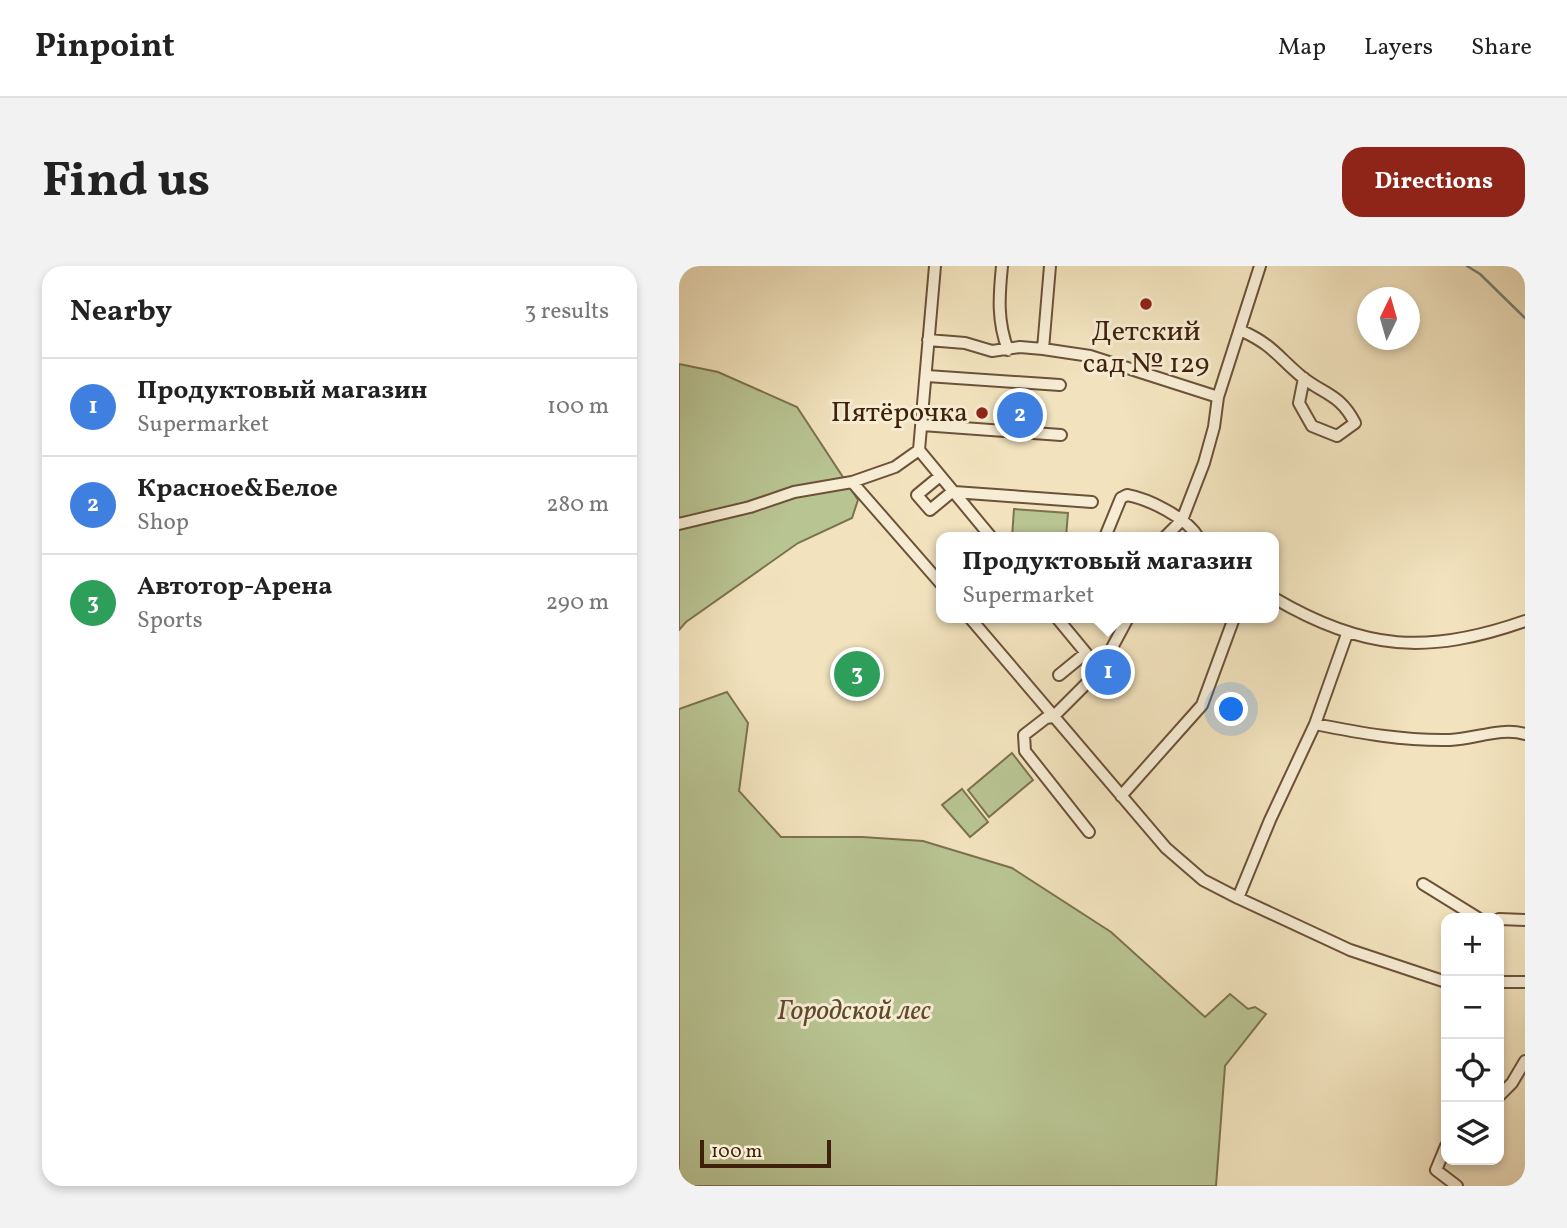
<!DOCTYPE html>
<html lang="en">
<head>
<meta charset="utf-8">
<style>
  :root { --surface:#fff; --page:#f2f2f2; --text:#222; --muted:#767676; --line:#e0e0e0; --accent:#8f2418 }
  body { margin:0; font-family:Vollkorn,serif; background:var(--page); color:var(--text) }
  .controls { position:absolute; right:21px; bottom:21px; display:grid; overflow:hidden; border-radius:14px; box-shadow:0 4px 10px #0003 }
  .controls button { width:63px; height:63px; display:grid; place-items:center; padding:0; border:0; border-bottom:2px solid var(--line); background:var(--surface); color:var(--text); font:35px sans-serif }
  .compass { position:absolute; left:678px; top:21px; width:63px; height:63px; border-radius:50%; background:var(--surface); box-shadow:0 4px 10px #0003; rotate:5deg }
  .scale { position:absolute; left:21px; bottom:18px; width:131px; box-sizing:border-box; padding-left:7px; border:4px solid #3f210b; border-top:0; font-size:19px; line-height:24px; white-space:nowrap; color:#3f210b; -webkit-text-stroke:5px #f7edd5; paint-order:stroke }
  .you { position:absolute; left:553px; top:444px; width:24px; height:24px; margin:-18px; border:5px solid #fff; border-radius:50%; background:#1a73e8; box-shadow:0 0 0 10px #1a73e833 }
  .badge { display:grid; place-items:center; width:46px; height:46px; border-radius:50%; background:var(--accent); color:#fff; font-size:23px; font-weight:700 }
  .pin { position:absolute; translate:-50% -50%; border:4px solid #fff; box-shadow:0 2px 7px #0006 }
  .popup { position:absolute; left:257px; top:266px; width:343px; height:91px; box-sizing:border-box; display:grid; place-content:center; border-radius:14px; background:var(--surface); filter:drop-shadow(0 2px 5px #0005); font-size:23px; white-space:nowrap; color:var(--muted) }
  .popup b { font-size:26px; color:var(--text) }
  .popup::after { content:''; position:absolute; left:50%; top:100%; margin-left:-14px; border:14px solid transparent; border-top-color:var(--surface) }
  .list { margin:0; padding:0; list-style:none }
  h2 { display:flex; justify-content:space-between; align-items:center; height:91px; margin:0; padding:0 28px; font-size:30px }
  h2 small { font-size:23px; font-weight:400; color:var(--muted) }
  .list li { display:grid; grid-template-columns:46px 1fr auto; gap:21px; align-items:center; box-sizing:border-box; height:98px; padding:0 28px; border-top:2px solid var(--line) }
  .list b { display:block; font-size:26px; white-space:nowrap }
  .list p { margin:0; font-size:23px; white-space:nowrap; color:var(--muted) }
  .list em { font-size:23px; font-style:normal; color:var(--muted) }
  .icon { flex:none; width:38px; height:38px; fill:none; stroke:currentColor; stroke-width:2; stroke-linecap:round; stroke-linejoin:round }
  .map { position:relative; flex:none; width:846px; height:920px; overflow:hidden; border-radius:21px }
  header { display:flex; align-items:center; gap:42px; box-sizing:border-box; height:98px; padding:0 35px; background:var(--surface); border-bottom:2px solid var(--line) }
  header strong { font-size:33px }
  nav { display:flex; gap:38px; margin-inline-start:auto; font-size:24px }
  .intro { display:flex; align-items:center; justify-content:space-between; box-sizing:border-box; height:168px; padding:0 42px }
  h1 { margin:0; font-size:49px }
  .button { padding:18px 32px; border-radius:21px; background:var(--accent); color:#fff; font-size:24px; font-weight:700 }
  main { display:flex; gap:42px; padding:0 42px }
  aside { flex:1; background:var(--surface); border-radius:21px; box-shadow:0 4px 10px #0003 }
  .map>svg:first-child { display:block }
</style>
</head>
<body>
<header>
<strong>Pinpoint</strong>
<nav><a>Map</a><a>Layers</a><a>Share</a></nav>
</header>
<div class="intro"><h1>Find us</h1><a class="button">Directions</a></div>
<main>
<aside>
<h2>Nearby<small>3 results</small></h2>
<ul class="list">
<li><span class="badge" style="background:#3f7fe0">1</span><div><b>Продуктовый магазин</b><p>Supermarket</p></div><em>100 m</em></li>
<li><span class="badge" style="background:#3f7fe0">2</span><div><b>Красное&amp;Белое</b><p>Shop</p></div><em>280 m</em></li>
<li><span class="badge" style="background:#2e9e5b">3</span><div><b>Автотор-Арена</b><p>Sports</p></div><em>290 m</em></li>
</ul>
</aside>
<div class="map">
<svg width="846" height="920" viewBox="0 0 846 920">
  <rect width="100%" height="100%" fill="#f2e3be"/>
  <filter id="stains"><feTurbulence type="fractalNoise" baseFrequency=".00286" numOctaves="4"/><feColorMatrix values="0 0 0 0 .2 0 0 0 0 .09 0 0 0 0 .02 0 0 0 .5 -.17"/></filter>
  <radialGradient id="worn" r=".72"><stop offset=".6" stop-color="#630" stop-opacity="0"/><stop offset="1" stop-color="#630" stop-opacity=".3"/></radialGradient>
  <!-- green -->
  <path fill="#b9c493" stroke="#7c724f" stroke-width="2" d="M0,98l39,8 79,35 61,93 -6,18 -54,25 -112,79 -7,8z
    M335,243l54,4 -2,24h-54z
    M48,426l21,31 -9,68 42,46h81l61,4 89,27 99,64 94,85 25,-23 18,15 7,-2 11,7 -41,52 -9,120h-537v-477z
    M333,487l21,27 -44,37 -21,-27z
    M283,523l26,33 -18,15 -28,-32z"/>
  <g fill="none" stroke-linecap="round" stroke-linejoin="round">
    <!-- stream -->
    <path stroke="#777f73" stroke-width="2.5" d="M788,0l13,8 45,44"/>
    <defs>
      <path id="minor" d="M256,0l-16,184 72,87
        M323,0c-3,30 -5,55 6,84
        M563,65c31,14 36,26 60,46 23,18 38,17 53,46l-18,13 -25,-10 -13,-23 5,-25
        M249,74l37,3 27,8 28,-4 23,2 7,-83
        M364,83l47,7 128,41
        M248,110l133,9
        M243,159l139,10
        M261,210l-23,19 13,15 23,-19
        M173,216l90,103
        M275,226l138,10
        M0,258l71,-17 44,-15 58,-10 43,-15 24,-17
        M426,271l16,-39 6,-3c22,4 60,23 71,42
        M486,271l17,-17 22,-57 10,-36 4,-30 42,-131
        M595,332c90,53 154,57 251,23
        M291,352l196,230 37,32 35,18 112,52 96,32
        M378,352l43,52
        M380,409l27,-22
        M636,458l32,-90
        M442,530l81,-91 32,-87
        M410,566l-64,-81 -1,-16 22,-17 7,-1 47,-47 28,-52
        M744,618l55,34
        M559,632l32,-78 45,-96c45,9 89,17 135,16 25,-1 51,-13 75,-6
        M820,653l26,1
        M820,716h26
        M820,830l13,-13 13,-22
        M767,880l-10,24 21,16"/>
    </defs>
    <!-- minor casing -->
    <use href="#minor" stroke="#6c5238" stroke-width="14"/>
    <!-- minor -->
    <use href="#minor" stroke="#f7edd5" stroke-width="10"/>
  </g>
  <!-- markers -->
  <g fill="#8f2418" stroke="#f7edd5" stroke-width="2.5">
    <circle cx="467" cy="38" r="7"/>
    <circle cx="303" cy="147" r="7"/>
  </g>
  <g text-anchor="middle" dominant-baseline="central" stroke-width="6" stroke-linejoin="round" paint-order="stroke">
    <!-- poi labels -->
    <g font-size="28" fill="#3f210b" stroke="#f7edd5">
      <text x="467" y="66">Детский<tspan x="467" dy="32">сад № 129</tspan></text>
      <text x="289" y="147" text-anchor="end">Пятёрочка</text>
    </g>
    <!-- park labels -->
    <g font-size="28" font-style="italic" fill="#5e4a2d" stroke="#f7edd5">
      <text x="175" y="745">Городской лес</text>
    </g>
  </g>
  <rect width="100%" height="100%" filter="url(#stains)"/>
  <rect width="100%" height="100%" fill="url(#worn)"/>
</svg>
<div class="controls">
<button>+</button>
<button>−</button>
<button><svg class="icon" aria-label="locate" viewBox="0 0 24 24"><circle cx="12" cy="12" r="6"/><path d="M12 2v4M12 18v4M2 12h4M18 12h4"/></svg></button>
<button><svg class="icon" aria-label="layers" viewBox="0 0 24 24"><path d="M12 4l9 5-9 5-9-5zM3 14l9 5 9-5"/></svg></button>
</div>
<svg class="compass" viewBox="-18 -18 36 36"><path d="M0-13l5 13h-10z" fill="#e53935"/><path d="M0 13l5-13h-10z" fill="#767676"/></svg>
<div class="scale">100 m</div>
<div class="you"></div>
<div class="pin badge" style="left:429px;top:406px;background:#3f7fe0">1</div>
<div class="popup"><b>Продуктовый магазин</b>Supermarket</div>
<div class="pin badge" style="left:341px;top:149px;background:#3f7fe0">2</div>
<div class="pin badge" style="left:178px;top:408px;background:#2e9e5b">3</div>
</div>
</main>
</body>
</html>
